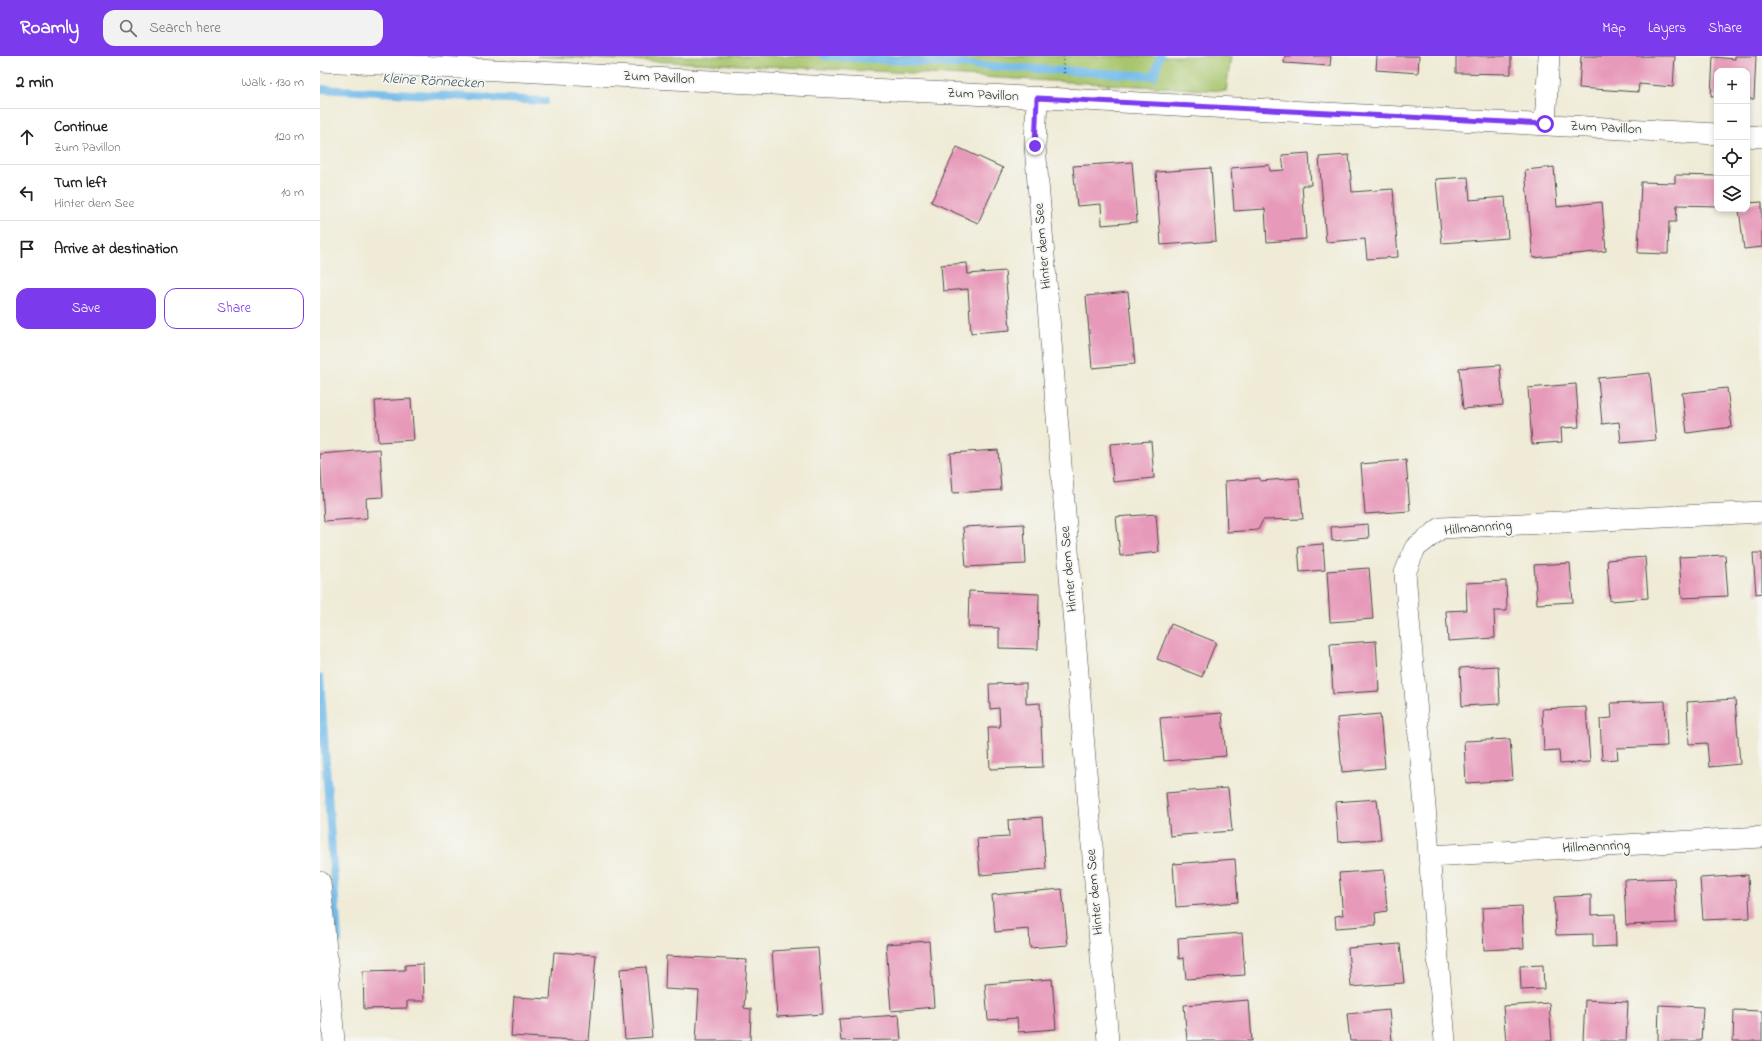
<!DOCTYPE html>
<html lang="en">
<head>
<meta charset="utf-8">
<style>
  :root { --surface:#fff; --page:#f2f2f2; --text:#222; --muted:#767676; --line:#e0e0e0; --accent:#7c3aed }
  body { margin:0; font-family:"Indie Flower",sans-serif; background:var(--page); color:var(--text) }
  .controls { position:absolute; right:12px; top:12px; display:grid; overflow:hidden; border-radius:8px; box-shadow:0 2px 6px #0003 }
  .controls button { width:36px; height:36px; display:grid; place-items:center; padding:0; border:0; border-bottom:1px solid var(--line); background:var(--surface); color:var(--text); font:20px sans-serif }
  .stop { position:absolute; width:12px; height:12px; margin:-9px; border:3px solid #7c3aed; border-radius:50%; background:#fff }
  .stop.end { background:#7c3aed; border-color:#fff; box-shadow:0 1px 4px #0008 }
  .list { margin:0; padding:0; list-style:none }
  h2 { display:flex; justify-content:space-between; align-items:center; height:52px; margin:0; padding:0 16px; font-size:17px }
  h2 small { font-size:13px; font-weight:400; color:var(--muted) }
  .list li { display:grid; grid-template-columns:26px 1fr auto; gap:12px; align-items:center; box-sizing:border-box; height:56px; padding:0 16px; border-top:1px solid var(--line) }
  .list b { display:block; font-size:15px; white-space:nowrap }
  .list p { margin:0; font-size:13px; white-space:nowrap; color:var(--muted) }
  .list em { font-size:13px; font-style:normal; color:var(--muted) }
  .actions { display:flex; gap:8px; padding:12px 16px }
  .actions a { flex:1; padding:9px 0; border:1px solid var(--accent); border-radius:12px; text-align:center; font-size:14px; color:var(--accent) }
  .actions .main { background:var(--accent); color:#fff }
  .icon { flex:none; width:22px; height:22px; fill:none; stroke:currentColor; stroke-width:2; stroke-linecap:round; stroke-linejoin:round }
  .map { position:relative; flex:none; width:1442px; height:985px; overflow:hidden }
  header { display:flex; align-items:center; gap:24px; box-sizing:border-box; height:56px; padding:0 20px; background:var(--accent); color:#fff }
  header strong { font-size:19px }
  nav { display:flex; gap:22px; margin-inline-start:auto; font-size:14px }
  .search { width:280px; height:36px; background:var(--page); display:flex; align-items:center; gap:10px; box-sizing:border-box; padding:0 14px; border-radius:12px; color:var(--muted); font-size:15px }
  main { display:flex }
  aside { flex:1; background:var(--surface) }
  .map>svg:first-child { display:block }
</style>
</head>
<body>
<header>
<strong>Roamly</strong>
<div class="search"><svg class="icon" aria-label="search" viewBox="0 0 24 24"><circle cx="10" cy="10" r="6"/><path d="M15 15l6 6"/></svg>Search here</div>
<nav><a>Map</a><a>Layers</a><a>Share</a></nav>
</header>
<main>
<aside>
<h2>2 min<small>Walk · 130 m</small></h2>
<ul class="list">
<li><svg class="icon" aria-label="ahead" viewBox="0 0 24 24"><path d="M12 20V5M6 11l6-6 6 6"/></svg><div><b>Continue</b><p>Zum Pavillon</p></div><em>120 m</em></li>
<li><svg class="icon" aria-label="left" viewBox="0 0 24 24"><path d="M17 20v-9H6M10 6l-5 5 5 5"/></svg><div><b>Turn left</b><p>Hinter dem See</p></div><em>10 m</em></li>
<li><svg class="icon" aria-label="arrive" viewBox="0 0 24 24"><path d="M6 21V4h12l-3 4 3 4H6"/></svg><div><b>Arrive at destination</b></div></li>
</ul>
<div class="actions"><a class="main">Save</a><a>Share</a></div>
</aside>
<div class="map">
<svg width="1442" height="985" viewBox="0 0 1442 985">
  <rect width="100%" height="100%" fill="#f6f6f2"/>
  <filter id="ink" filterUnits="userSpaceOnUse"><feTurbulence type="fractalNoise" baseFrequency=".025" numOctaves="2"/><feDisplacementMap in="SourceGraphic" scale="8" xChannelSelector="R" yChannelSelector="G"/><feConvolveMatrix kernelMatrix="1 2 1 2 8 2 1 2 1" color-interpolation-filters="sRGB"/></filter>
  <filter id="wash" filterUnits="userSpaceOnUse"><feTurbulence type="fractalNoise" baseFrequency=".012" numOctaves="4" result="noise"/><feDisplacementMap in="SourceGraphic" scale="16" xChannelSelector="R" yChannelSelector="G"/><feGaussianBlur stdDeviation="0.9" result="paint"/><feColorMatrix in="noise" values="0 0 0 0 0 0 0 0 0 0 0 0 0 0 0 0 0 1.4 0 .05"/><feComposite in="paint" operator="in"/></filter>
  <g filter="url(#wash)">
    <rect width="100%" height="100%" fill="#efebd6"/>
    <!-- green -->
    <path fill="#a8c66e" stroke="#6a784c" d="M217,0h694l-5,35 -332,-19z"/>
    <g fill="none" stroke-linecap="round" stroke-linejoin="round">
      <!-- stream -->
      <path stroke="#72bbea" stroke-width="8" d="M504,0l330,20 6,-20
        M0,33l225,12
        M0,622l18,262"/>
    </g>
    <g id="blocks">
      <!-- building -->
      <path fill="#e799b9" d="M965,0h46l-1,10 -46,-3z
        M1057,0h42l-1,17 -42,-3z
        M1136,0h55v18l-55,-1z
        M1261,0h94l-2,31 -34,-3 -1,8 -59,-4z
        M1415,0h21l-2,43h-7v-28h-30v25h-6l2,-39 22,2z
        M637,91l46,21 -25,55 -47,-21z
        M989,97l2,32h-9l4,54 -39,3 -2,-33 -31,2 -3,-43 38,-3 1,6 14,-1 -2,-15z
        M1029,99l3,37 41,-3 5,68 -31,2 -2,-20 -39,3 -7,-85z
        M812,106l5,60 -35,3 -1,-21 -24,2 -4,-40z
        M1234,111l3,40 45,-5 4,49 -73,7 -8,-88z
        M891,112l5,73 -55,4 -5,-73z
        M1355,119l42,1v30l-40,-1 -1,17h-7l-1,32 -30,-1 3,-71 34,1z
        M1148,121l2,23 35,-3 3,41 -66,5 -6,-64z
        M1442,146v45l-18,2 -5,-40h8v-6z
        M647,207l1,11 37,-3 5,59 -39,3 -3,-44 -25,2 -2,-26z
        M808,236l7,72 -43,4 -6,-72z
        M1180,309l3,40 -40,4 -4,-41z
        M1330,317l6,67 -35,3 -2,-21 -17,2 -4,-46z
        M1256,328l3,43 -18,1 1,14 -30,2 -4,-56z
        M1407,332l5,39 -45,6 -5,-40z
        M91,343l3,41 -36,2 -3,-41z
        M831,385l3,37 -41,4 -3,-38z
        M60,393l3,48 -17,1 1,20 -43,3 -4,-67z
        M678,394l3,40 -48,3 -3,-40z
        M1086,404l4,51 -45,3 -4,-50z
        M940,422v3l39,-3 4,41 -40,1 -5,10 -31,2 -2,-51z
        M836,458l3,38 -39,4 -4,-39z
        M704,468l2,40 -60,3 -3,-40z
        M1048,468l1,14 -37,3 -1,-14z
        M1003,488l2,26 -25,2 -2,-26z
        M1433,497h9v40l-6,1z
        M1405,499l3,41 -46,2 -3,-41z
        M1325,501l3,41 -38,3 -3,-41z
        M1250,507l3,39 -36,2 -3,-39z
        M1049,512l4,51 -43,3 -3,-51z
        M1186,525l1,30h-13l1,27 -47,3 -2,-30 21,-1 -1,-27z
        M649,535l70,3 -1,55 -39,-1v-20l-31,-1z
        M851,568l45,18 -14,35 -45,-18z
        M1056,585l3,50 -46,3 -3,-50z
        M1178,610l2,38 -38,2 -2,-38z
        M706,627v21l14,-1 3,64 -53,2 -2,-42h12l-1,-19 -9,1 -1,-25z
        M1415,643l5,65 -31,3 -2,-24 -18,1 -2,-42z
        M1345,645l2,45 -50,2 1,11 -16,1 -2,-41 12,-1 -1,-15z
        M1266,651l4,55 -30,2 -1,-14 -15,1 -2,-42z
        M902,657l4,43 -62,5 -4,-43z
        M1060,658l5,54 -43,4 -5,-54z
        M1190,683l3,41 -47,3 -2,-42z
        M908,732l4,43 -62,5 -4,-43z
        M1057,743l4,40 -43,3 -3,-40z
        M722,761l4,52 -66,6 -3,-36 32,-2 -1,-17z
        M915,803l3,43 -62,5 -3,-43z
        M1064,814l3,41 -12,2 1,12 -40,3 -1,-12 8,-1 -4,-42z
        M1428,819l2,43 -47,2 -3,-42z
        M1354,822l2,45 -50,2 -2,-45z
        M742,833l6,56 -38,3 -1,-19 -34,3 -3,-37z
        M1271,839v20l24,-1 1,32 -23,1v-13l-37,1 -2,-38z
        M1202,850l2,42 -40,2 -2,-42z
        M922,877l3,42 -59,4 -2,-21 -5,1 -1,-21z
        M609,885l5,66 -43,4 -5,-67z
        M1080,888l4,39 -53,4 -3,-39z
        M498,892l5,66 -46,3 -5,-66z
        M234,896l42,3 -7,86 -78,-5 3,-39 36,2z
        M346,900l81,4 -3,48 7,1 -1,32h-54l3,-50 -34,-2z
        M103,908l1,37h-17v7l-43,1 -1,-38 42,-1v-5z
        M1223,909l1,24 -23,1 -1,-24z
        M326,911l6,70 -27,2 -5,-70z
        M732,923l4,50 -38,3 -1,-14 -29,2 -3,-36z
        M929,944l3,41h-65l-3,-36z
        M1265,944l43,2 -2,39h-43z
        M1229,947l3,38h-46l-3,-35z
        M1339,949l44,2 -2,34h-43z
        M1069,954l3,31h-42l-3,-27z
        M1414,954l28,1v30h-29z
        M579,959l2,25 -60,1 -2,-22z"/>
    </g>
  </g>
  <g filter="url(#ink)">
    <use href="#blocks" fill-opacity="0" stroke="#484845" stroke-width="1"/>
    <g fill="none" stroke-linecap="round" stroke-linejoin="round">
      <defs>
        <path id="street" d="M0,5l745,38 652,35
          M717,41l-2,49 73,895
          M1225,68l4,-68
          M1427,80l15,1
          M1110,800l332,-19
          M0,826l14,159
          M1125,985l-40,-468 10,-25 26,-20 321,-16"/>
      </defs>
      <!-- street casing -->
      <use href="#street" stroke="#484845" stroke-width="22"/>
      <!-- path -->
      <path stroke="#484845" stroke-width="2.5" stroke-dasharray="1 3" stroke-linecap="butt" d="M743,0l1,18"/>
      <!-- street -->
      <use href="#street" stroke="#fff" stroke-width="21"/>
    </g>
  </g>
  <g fill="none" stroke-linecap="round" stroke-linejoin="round" filter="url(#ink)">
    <!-- route -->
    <path stroke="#7c3aed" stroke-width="5" d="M715,90l2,-48 508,26"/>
  </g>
  <g text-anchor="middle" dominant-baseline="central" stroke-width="3.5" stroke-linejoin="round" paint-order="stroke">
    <!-- street labels -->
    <g font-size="14" fill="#2b2b2b" stroke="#f6f6f2">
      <text transform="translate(339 22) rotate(3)">Zum Pavillon</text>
      <text transform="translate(663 39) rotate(3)">Zum Pavillon</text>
      <text transform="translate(1286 72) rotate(3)">Zum Pavillon</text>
      <text transform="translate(723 190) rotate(-95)">Hinter dem See</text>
      <text transform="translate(1158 472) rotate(-5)">Hillmannring</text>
      <text transform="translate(749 513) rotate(-95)">Hinter dem See</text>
      <text transform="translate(1276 791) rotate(-3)">Hillmannring</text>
      <text transform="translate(775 836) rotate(-95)">Hinter dem See</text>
    </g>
    <!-- water labels -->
    <g font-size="15" font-style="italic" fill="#405664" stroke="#f6f6f2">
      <text transform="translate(113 25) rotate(3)">Kleine Rönnecken</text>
    </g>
  </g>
</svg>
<div class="controls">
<button>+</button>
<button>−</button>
<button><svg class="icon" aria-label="locate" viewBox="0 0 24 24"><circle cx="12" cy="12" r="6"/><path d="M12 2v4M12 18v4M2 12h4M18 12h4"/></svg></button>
<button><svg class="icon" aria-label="layers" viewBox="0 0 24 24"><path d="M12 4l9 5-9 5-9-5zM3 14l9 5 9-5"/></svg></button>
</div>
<div class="stop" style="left:1225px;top:68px"></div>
<div class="stop end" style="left:715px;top:90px"></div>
</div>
</main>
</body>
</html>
